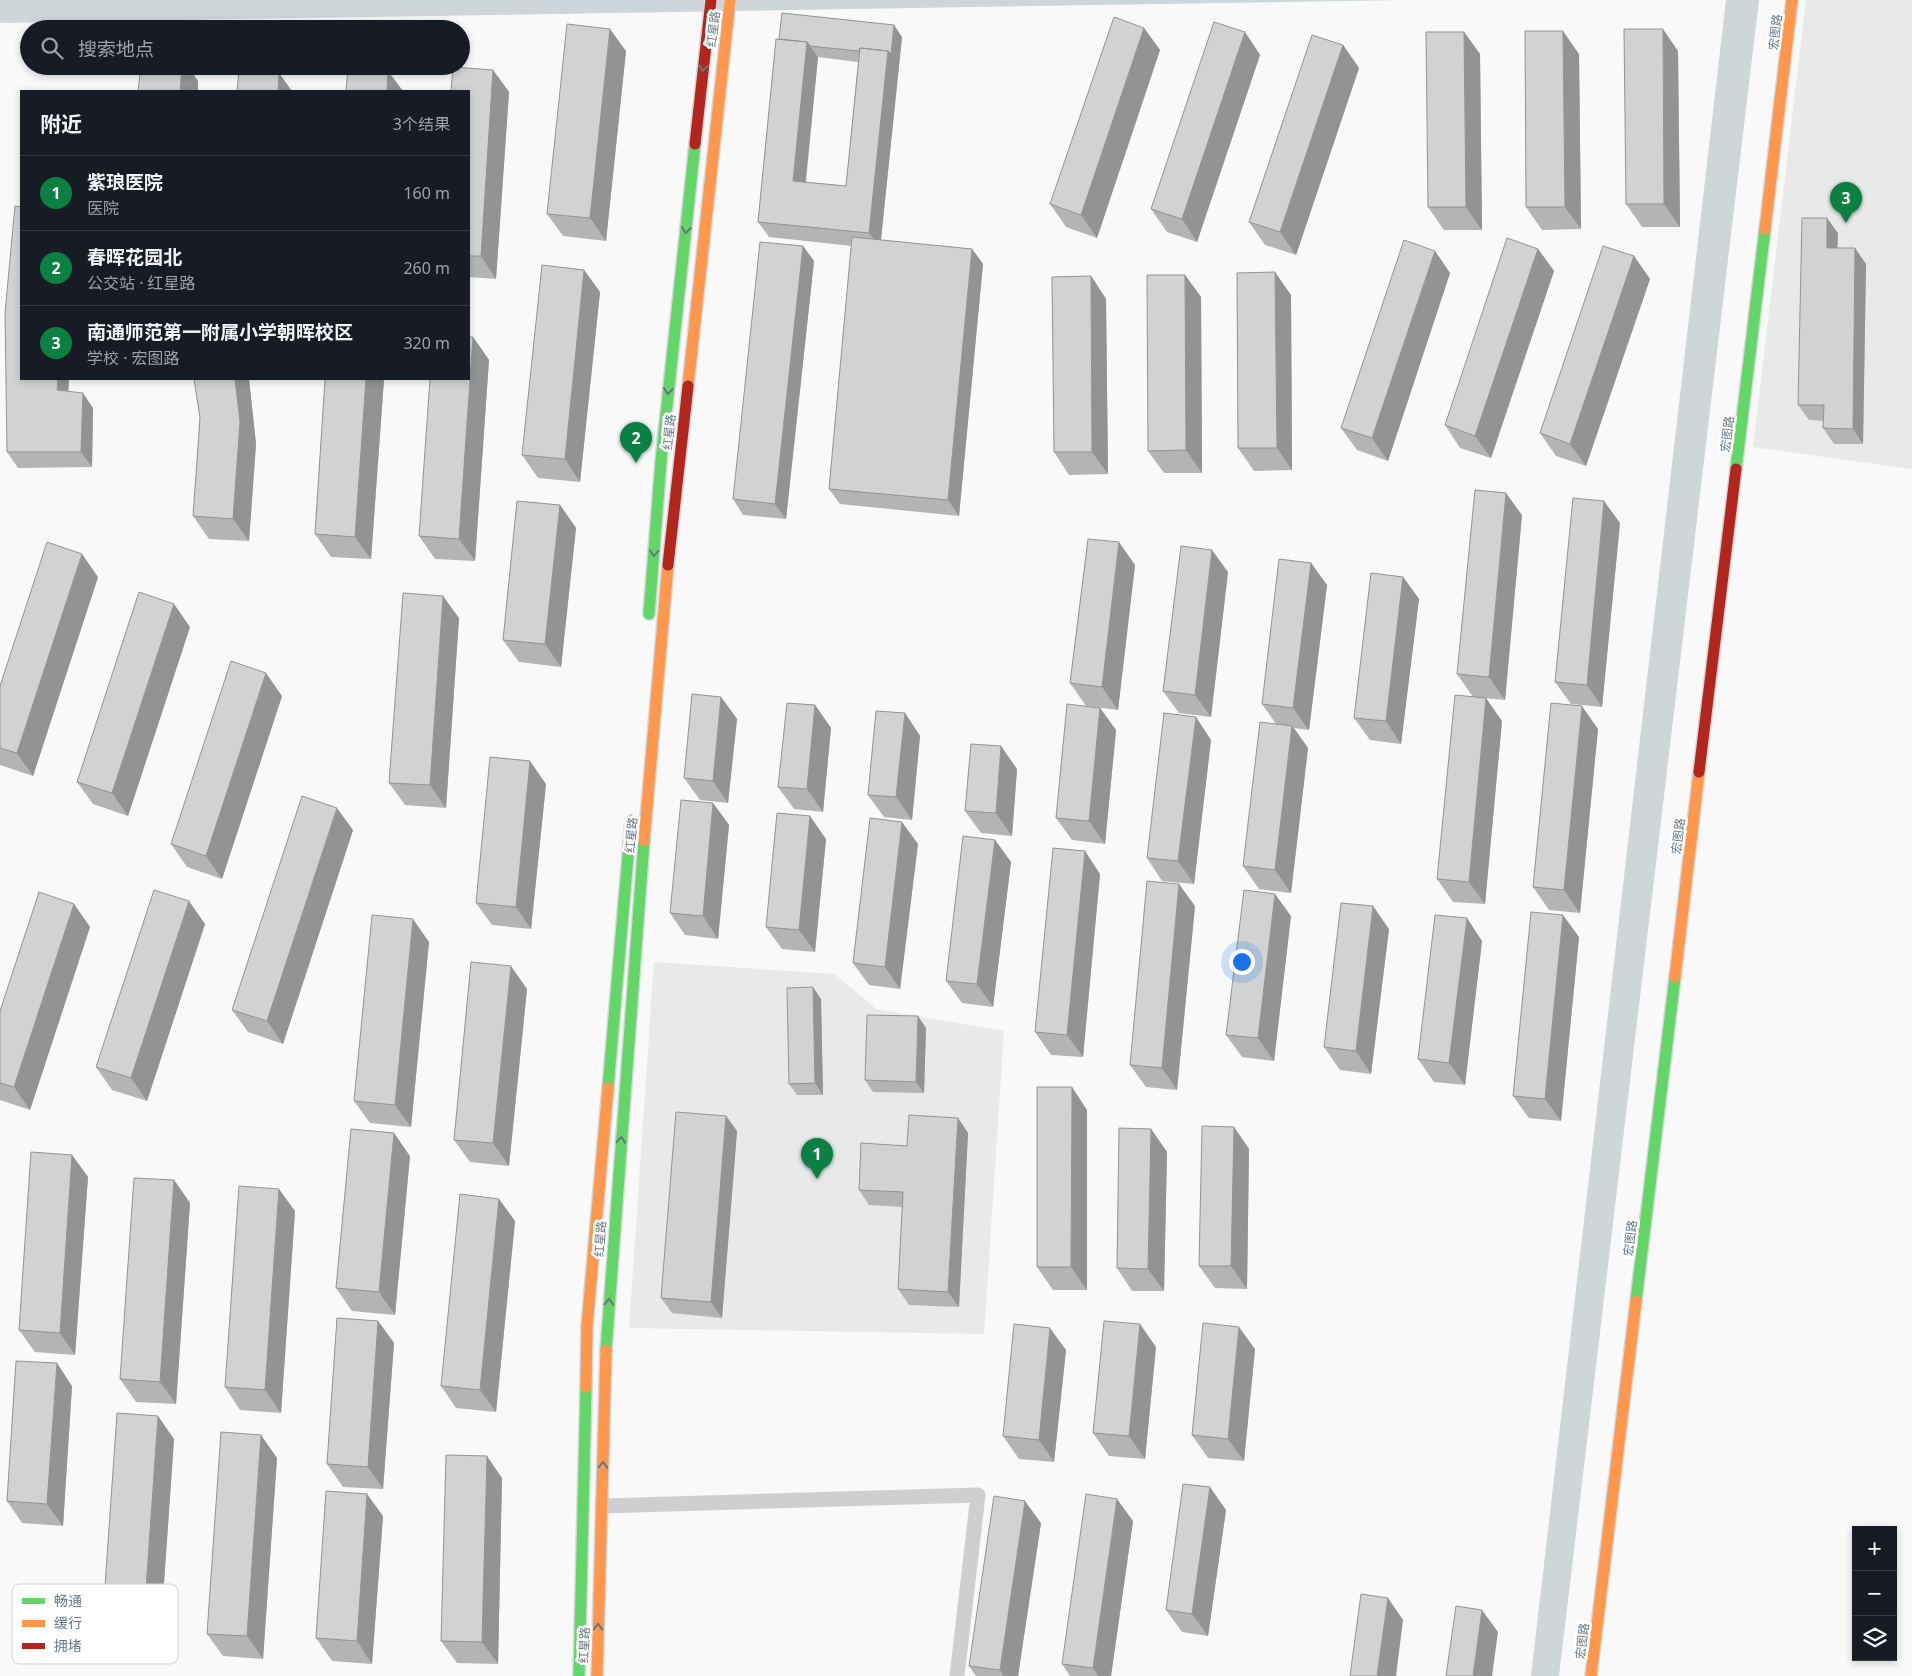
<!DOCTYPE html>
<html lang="zh">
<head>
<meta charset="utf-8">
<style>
  :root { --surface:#171b24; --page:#242831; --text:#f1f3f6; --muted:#9ea1a6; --line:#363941; --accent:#0b8043 }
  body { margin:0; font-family:"Noto Sans","Noto Sans SC",sans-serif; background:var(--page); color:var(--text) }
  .controls { position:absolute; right:15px; bottom:15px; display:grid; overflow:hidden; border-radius:0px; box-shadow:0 2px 8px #0003 }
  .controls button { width:45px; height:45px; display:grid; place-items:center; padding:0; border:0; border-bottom:1px solid var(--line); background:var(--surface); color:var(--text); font:25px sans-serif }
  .you { position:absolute; left:1241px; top:961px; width:18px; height:18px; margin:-12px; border:4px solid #fff; border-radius:50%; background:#1a73e8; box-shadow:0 0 0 8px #1a73e833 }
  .badge { display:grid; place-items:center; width:32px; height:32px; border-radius:50%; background:var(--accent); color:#fff; font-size:16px; font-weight:700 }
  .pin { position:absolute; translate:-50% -41px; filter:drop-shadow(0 1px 2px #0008) }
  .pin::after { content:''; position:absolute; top:26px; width:18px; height:15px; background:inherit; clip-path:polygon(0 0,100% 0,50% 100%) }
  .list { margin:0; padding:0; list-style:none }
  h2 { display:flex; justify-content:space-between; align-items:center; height:65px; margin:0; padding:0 20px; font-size:21px }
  h2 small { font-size:16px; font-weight:400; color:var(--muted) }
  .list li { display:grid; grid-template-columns:32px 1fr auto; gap:15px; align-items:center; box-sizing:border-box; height:75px; padding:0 20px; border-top:1px solid var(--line) }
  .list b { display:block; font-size:19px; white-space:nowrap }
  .list p { margin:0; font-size:16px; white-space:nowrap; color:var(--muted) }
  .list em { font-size:16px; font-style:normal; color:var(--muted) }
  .icon { flex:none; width:28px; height:28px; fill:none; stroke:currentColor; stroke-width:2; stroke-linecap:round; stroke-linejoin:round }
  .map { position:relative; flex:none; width:1912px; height:1676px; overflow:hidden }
  .search { position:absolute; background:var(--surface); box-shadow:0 2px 8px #0003; left:20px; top:20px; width:450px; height:55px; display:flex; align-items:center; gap:12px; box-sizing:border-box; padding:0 18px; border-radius:28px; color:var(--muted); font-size:19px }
  .panel { position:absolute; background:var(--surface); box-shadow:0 2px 8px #0003; left:20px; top:90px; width:450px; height:290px; border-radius:0px }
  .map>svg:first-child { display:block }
</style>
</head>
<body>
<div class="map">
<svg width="1912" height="1676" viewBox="0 0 1912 1676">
  <rect width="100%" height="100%" fill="#f9f9f9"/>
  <!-- built -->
  <path fill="#e8e9e9" d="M1806,0h106v469l-159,-22z
    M654,962l181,12 41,35 128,22 -20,303 -355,-6z"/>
  <!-- water -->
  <path fill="#ced6d9" d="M0,0h1404l-1404,23z
    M1726,0h33l-200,1676h-28z"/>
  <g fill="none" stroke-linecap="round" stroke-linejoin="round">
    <defs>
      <path id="fast" d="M1736,469l29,-240
        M649,614l12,-153 34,-317
        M608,1088l23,-267
        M1636,1301l39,-324
        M606,1350l38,-509
        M579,1676l7,-289"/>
      <path id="slow" d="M1765,229l27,-229
        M688,386l42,-386
        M644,841l24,-276
        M1675,977l24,-205
        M586,1387l1,-61 21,-238
        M597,1676l9,-326
        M1591,1676l45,-375"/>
      <path id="jam" d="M695,144l16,-144
        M668,565l20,-179
        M1699,772l37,-303"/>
    </defs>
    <!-- fast casing -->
    <use href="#fast" stroke="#d5d6d7" stroke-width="14"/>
    <!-- slow casing -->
    <use href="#slow" stroke="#d5d6d7" stroke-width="14"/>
    <!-- jam casing -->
    <use href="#jam" stroke="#d5d6d7" stroke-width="14"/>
    <!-- street -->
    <path stroke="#cecfd0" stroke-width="15" d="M602,1506l376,-11 -21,181"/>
    <!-- fast -->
    <use href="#fast" stroke="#63d668" stroke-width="11"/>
    <!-- slow -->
    <use href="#slow" stroke="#ff974d" stroke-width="11"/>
    <!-- jam -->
    <use href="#jam" stroke="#b3261e" stroke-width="11"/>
  </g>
  <!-- wall -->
  <path fill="#b3b5b5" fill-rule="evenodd" d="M1144,28l16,22 -63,188 -31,-11 -16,-23z
    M1245,32l15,23 -63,187 -30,-10 -16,-23z
    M1464,32l16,22 2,176h-38l-16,-23z
    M902,37l-21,203 91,9 11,15 -24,252 -119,-12 -11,-15 23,-243 -83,-9 -11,-15 18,-183zM818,57l40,5 -12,124 -40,-4z
    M1343,45l16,23 -63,187 -31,-10 -16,-23z
    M626,51l-20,190 -43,-5 -16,-22z
    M1678,51l2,176h-38l-16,-23z
    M1579,54l2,175 -39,1 -16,-23z
    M493,70l16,22 -13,187 -27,-2v-186z
    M1838,233l-1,15 29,16 -3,180h-29l-11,-16 1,-7 -15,-1 -11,-15z
    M803,246l11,15 -28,258 -43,-4 -10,-16z
    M1538,249l16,22 -63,187 -31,-10 -15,-23z
    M1435,251l15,22 -62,188 -31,-11 -16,-22z
    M1634,256l16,23 -64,187 -30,-10 -16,-23z
    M584,270l16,22 -20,190 -42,-4 -16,-23z
    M1185,275l16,22 1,176h-38l-16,-22z
    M1091,276l15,23 2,175 -39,1 -15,-23z
    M1291,295l1,175 -38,1 -16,-23z
    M473,337l16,23 -14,201 -40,-2 -16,-23z
    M194,379h55l7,65 -7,97 -40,-2 -16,-23 7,-98z
    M325,379h59l-13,180 -40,-2 -16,-23z
    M69,391l24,17 -1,59 -74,1 -11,-16z
    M560,505l16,23 -15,139 -42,-5 -16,-22z
    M1522,515l-17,185 -32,-3 -16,-23z
    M1620,523l-18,184 -31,-3 -16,-22z
    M1311,563l16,22 -18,145 -15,-2 14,20 -17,145 -32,-4 -16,-23 33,-142 -14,-20z
    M1135,565l-17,145 -32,-4 -16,-23z
    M1228,572l-17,145 -32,-4 -16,-22z
    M98,577l-65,199 -33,-11v-79z
    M1403,577l16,22 -18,145 -31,-4 -16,-22z
    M459,618l-13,190 -41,-3 -16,-22z
    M190,627l-62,189 -35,-12 -16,-22z
    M282,696l-60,183 -35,-12 -16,-23z
    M721,697l16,22 -9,84 -28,-3 -16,-22z
    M815,705l16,23 -8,84 -29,-3 -16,-22z
    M1100,708l16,22 -11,114 -33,-4 -16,-22z
    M905,713l15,23 -8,84 -28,-3 -16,-22z
    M1502,721l-17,183 -32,-2 -16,-23z
    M1598,729l-18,184 -31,-3 -16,-23z
    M1211,740l-17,144 -32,-3 -15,-23z
    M1017,769l-5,67 -31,-3 -16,-22z
    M546,784l-15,145 -39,-4 -16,-22z
    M713,803l16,22 -11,114 -33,-4 -15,-22z
    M353,830l-70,214 -35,-12 -16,-22z
    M826,839l-11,113 -33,-3 -16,-22z
    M995,840l16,22 -18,145 -31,-4 -16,-22z
    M918,844l-18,145 -31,-4 -16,-22z
    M1100,874l-17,183 -32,-2 -16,-23z
    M74,904l16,23 -60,183 -30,-10v-89z
    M1195,906l-18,184 -31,-3 -16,-22z
    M1291,916l-17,145 -32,-4 -16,-22z
    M205,924l-58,177 -35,-11 -16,-23z
    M1389,929l-18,145 -31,-4 -16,-23z
    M1579,937l-18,184 -32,-3 -16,-22z
    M1482,941l-17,144 -31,-3 -16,-23z
    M429,942l-18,185 -41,-4 -16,-22z
    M527,989l-18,177 -39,-4 -16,-22z
    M821,999l2,96h-26l-8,-11z
    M926,1028l-2,65 -51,-1 -8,-12z
    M1087,1110v180h-34l-16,-23z
    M726,1116l11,15 -15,187 -50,-5 -11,-15z
    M958,1118l10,15 -9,174 -50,-2 -11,-16 5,-82 -34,-2 -10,-15 48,-44z
    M1234,1127l15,22 -2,140 -32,-1 -16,-22z
    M1151,1129l16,23 -3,139h-32l-15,-23z
    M72,1155l16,22 -13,178 -40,-3 -16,-22z
    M410,1156l-15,159 -43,-4 -16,-23z
    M174,1180l16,23 -14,201 -40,-2 -16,-23z
    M499,1199l16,22 -19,191 -40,-4 -15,-22z
    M295,1211l-14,202 -41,-3 -15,-23z
    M378,1321l16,22 -11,146 -40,-2 -16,-23z
    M1156,1347l-11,112 -36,-3 -16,-23z
    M1255,1349l-11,112 -36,-3 -16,-23z
    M1066,1350l-12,112 -35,-3 -16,-23z
    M72,1386l-9,140 -41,-3 -15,-22z
    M174,1439l-14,201 -41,-2 -16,-23z
    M277,1458l-14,201 -40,-3 -16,-22z
    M502,1478l-4,186 -41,-1 -16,-22z
    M1226,1510l-18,126 -26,-4 -16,-22z
    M383,1516l-11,148 -40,-3 -16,-23z
    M1133,1521l-22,155h-41l-8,-12z
    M1041,1523l-23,153h-42l-7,-10z"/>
  <!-- shaded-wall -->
  <path fill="#929394" d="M894,25l8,12 -22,211 -11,-15 19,-182z
    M1144,28l16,22 -63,188 -16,-23z
    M610,29l16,22 -20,190 -16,-23z
    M1663,29l15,22 2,176 -16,-23z
    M1563,31l16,23 2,175 -16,-22z
    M1245,32l15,23 -63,187 -15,-23z
    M1464,32l16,22 2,176 -16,-23z
    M807,42l11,15 -14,139 -11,-15z
    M1343,45l16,23 -63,187 -16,-23z
    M182,66h6l10,15v10h-18z
    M493,70l16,22 -13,187 -15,-23z
    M388,71l15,20h-16z
    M279,73l13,18h-14z
    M1827,218l11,15 -1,30 -10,-15z
    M803,246l11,15 -28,258 -11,-15z
    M1855,248l11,16 -3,180 -10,-15z
    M972,249l11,15 -24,252 -11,-16z
    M1538,249l16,22 -63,187 -16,-22z
    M1435,251l15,22 -62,188 -16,-23z
    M1634,256l16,23 -64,187 -16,-22z
    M584,270l16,22 -20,190 -15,-23z
    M1275,272l16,23 1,175 -15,-22z
    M1185,275l16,22 1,176 -16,-23z
    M1091,276l15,23 2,175 -16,-22z
    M473,337l16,23 -14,201 -16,-22z
    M58,379h11l-1,26 -11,-15z
    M235,379h14l7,65 -7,97 -16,-22z
    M366,379h18l-13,180 -16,-22z
    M83,393l10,15 -1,59 -11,-15z
    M1506,493l16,22 -17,185 -16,-23z
    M1604,501l16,22 -18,184 -15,-22z
    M560,505l16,23 -15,139 -16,-23z
    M1119,542l16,23 -17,145 -16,-23z
    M1212,550l16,22 -17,145 -16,-22z
    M82,554l16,23 -65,199 -16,-23z
    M1311,563l16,22 -18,145 -16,-22z
    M1403,577l16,22 -18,145 -15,-23z
    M443,596l16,22 -13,190 -16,-23z
    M174,604l16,23 -62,189 -16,-23z
    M266,673l16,23 -60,183 -16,-23z
    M721,697l16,22 -9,84 -15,-22z
    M1486,698l16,23 -17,183 -16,-22z
    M815,705l16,23 -8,84 -16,-23z
    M1582,706l16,23 -18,184 -16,-23z
    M1100,708l16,22 -11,114 -16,-23z
    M905,713l15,23 -8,84 -16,-23z
    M1196,717l15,23 -17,144 -16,-23z
    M1292,726l16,22 -17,145 -16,-23z
    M1001,746l16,23 -5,67 -16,-23z
    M530,761l16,23 -15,145 -15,-22z
    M713,803l16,22 -11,114 -15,-23z
    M337,808l16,22 -70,214 -16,-23z
    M810,816l16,23 -11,113 -16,-22z
    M902,822l16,22 -18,145 -15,-22z
    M995,840l16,22 -18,145 -16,-23z
    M1085,851l15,23 -17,183 -16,-22z
    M1179,884l16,22 -18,184 -15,-22z
    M1275,894l16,22 -17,145 -16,-23z
    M189,901l16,23 -58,177 -16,-23z
    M74,904l16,23 -60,183 -16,-23z
    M1373,906l16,23 -18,145 -15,-23z
    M1563,915l16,22 -18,184 -16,-22z
    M1467,918l15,23 -17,144 -16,-22z
    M413,919l16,23 -18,185 -16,-22z
    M511,966l16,23 -18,177 -16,-23z
    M813,987l8,12 2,96 -8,-12z
    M918,1016l8,12 -2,65 -8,-11z
    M1072,1087l15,23v180l-16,-23z
    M726,1116l11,15 -15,187 -11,-16z
    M958,1118l10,15 -9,174 -11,-15z
    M1234,1127l15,22 -2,140 -16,-23z
    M1151,1129l16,23 -3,139 -16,-22z
    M394,1133l16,23 -15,159 -16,-23z
    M72,1155l16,22 -13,178 -15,-22z
    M174,1180l16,23 -14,201 -16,-22z
    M279,1189l16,22 -14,202 -16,-23z
    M499,1199l16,22 -19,191 -16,-22z
    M378,1321l16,22 -11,146 -15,-22z
    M1140,1324l16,23 -11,112 -16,-23z
    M1239,1327l16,22 -11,112 -16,-22z
    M1050,1328l16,22 -12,112 -15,-22z
    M57,1363l15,23 -9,140 -16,-22z
    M158,1416l16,23 -14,201 -16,-22z
    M261,1435l16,23 -14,201 -16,-23z
    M487,1456l15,22 -4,186 -16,-22z
    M1210,1487l16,23 -18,126 -16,-22z
    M367,1494l16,22 -11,148 -15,-23z
    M1117,1499l16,22 -22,155h-13l-5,-8z
    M1025,1501l16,22 -23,153h-14l-4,-6z
    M1388,1598l15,22 -7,56h-19z
    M1482,1610l16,22 -6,44h-19z"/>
  <!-- building -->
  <path fill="#d0d2d3" stroke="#929394" d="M782,13l112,12 -3,29 -3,-3 -28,-3 -1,3 -49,-5 -3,-4 -28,-3z
    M1114,17l30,11 -63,187 -31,-11z
    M1214,22l31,10 -63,187 -31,-10z
    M567,24l43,5 -20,189 -43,-4z
    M1624,29h39l1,175h-38z
    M1525,31h38l2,176h-39z
    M1426,32h38l2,175h-38z
    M1312,35l31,10 -63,187 -31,-10z
    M776,39l31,3 -14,139 53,5 14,-138 28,3 -19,182 -111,-11z
    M141,66h41l-2,25h-42z
    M453,67l40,3 -12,186h-12v-165h-18z
    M348,68l40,3 -1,20h-41z
    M239,71l40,2 -1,18h-41z
    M15,206l6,1v172h37l-1,11 26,3 -2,59h-74l-2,-139z
    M1802,218h25v30h28l-2,181 -30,-1 1,-23h-26z
    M852,237l120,12 -24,251 -119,-11z
    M1507,238l31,11 -63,187 -30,-11z
    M1404,240l31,11 -63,187 -31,-10z
    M760,242l43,4 -28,258 -42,-5z
    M1603,246l31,10 -64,188 -30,-11z
    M542,265l42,5 -19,189 -43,-4z
    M1275,272l2,176h-39l-1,-175z
    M1147,275h38l1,175 -38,1z
    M1091,276l1,176h-38l-2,-175z
    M469,337h4l-14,202 -40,-3 11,-157h39z
    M194,379h41l5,43 -7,97 -40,-3 7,-98z
    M325,379h41l-11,158 -40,-3z
    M1475,490l31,3 -17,184 -32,-3z
    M1573,498l31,3 -17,184 -32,-3z
    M517,501l43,4 -15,139 -42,-4z
    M1088,539l31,3 -17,145 -32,-4z
    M47,542l35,12 -65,199 -17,-5v-62z
    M1181,546l31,4 -17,145 -32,-4z
    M1279,559l32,4 -18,145 -31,-4z
    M1371,573l32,4 -17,144 -32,-3z
    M139,592l35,12 -62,189 -35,-11z
    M403,593l40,3 -13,189 -41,-2z
    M231,661l35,12 -60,183 -35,-12z
    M692,694l29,3 -8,84 -29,-3z
    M1455,695l31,3 -17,184 -32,-3z
    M787,703l28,2 -8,84 -29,-2z
    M1551,703l31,3 -18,184 -31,-3z
    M1067,704l33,4 -11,113 -33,-3z
    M876,711l29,2 -9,84 -28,-2z
    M1164,713l32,4 -18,144 -31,-3z
    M1260,722l32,4 -17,144 -32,-4z
    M971,744l30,2 -5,67 -31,-2z
    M490,757l40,4 -14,146 -40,-4z
    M302,796l35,12 -70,213 -35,-11z
    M681,800l32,3 -10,113 -33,-3z
    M777,813l33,3 -11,114 -33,-3z
    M870,818l32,4 -17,145 -32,-4z
    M963,836l32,4 -18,144 -31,-3z
    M1053,848l32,3 -18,184 -32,-3z
    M1147,881l32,3 -17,184 -32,-3z
    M154,890l35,11 -58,177 -35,-11z
    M1244,890l31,4 -17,144 -32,-3z
    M39,892l35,12 -60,183 -14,-4v-72z
    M1341,903l32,3 -17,145 -32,-4z
    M1531,912l32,3 -18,184 -32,-3z
    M372,915l41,4 -18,186 -41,-4z
    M1435,915l32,3 -18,145 -31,-4z
    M471,962l40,4 -18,177 -39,-3z
    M813,987l2,96 -26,1 -2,-96z
    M867,1015l51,1 -2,66 -51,-2z
    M1037,1087h35l-1,180h-34z
    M676,1112l50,4 -15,186 -50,-4z
    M909,1115l49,3 -10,174 -50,-3 5,-97 -44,-2 2,-47 46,3z
    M1202,1126l32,1 -3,139h-32z
    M1119,1128l32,1 -3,140 -31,-1z
    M351,1129l43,4 -15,159 -43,-4z
    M31,1152l41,3 -12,178 -41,-3z
    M134,1178l40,2 -14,202 -40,-3z
    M239,1186l40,3 -14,201 -40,-3z
    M460,1194l39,5 -19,191 -39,-4z
    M337,1318l41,3 -10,146 -41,-3z
    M1104,1321l36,3 -11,112 -36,-3z
    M1203,1323l36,4 -11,112 -36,-4z
    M1014,1324l36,4 -11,112 -36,-4z
    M16,1361l41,2 -10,141 -40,-3z
    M117,1413l41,3 -14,202 -41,-3z
    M221,1432l40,3 -14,201 -40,-2z
    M446,1455l41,1 -5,186 -41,-1z
    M1183,1484l27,3 -18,127 -26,-4z
    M326,1491l41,3 -10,147 -41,-3z
    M1086,1494l31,5 -24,169 -31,-4z
    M994,1496l31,5 -25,169 -31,-4z
    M1361,1594l27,4 -11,78h-27z
    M1456,1606l26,4 -9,66h-27z"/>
  <!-- one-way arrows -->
  <defs><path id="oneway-chevron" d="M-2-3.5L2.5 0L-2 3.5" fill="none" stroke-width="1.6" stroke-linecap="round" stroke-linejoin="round" transform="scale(1.25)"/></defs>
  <g stroke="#657683">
    <use href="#oneway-chevron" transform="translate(703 68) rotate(96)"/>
    <use href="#oneway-chevron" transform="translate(686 230) rotate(96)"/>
    <use href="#oneway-chevron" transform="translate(668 391) rotate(96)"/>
    <use href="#oneway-chevron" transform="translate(654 553) rotate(94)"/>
    <use href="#oneway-chevron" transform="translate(621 1140) rotate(-86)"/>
    <use href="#oneway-chevron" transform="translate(609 1302) rotate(-86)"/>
    <use href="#oneway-chevron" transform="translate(603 1465) rotate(-88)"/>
    <use href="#oneway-chevron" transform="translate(598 1627) rotate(-88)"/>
  </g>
  <g text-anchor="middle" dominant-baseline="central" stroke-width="5" stroke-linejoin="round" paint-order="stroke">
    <!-- street labels -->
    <g font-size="12" fill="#657683" stroke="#fff">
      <text transform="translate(713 29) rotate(-83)">红星路</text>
      <text transform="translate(1775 32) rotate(-83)">宏图路</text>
      <text transform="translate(669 432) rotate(-84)">红星路</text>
      <text transform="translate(1727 434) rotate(-83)">宏图路</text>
      <text transform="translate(631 835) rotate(-85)">红星路</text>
      <text transform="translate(1678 836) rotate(-83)">宏图路</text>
      <text transform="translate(1630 1238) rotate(-83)">宏图路</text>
      <text transform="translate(600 1239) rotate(-86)">红星路</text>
      <text transform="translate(1582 1641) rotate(-83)">宏图路</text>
      <text transform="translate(584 1645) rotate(-88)">红星路</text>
    </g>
  </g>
  <!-- legend -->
  <rect x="12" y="1584" width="166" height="80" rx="8" fill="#fff" stroke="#d1d6da" stroke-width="1"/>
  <rect x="22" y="1598" width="23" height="6" fill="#63d668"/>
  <rect x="22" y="1620" width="23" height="7" fill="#ff974d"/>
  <rect x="22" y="1643" width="23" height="6" fill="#b3261e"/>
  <g font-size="14" fill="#657683">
    <text x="54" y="1606">畅通</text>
    <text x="54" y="1628">缓行</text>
    <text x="54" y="1651">拥堵</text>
  </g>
</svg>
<div class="controls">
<button>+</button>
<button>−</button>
<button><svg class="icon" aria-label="layers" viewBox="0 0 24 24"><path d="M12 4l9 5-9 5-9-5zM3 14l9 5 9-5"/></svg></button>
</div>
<div class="you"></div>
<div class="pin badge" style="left:817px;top:1179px">1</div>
<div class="pin badge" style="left:636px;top:463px">2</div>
<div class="pin badge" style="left:1846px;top:223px">3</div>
<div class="search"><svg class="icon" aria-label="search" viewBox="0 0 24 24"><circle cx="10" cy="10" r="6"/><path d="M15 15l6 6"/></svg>搜索地点</div>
<section class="panel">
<h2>附近<small>3个结果</small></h2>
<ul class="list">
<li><span class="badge">1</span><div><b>紫琅医院</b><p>医院</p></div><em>160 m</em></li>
<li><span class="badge">2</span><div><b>春晖花园北</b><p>公交站 · 红星路</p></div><em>260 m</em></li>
<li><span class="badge">3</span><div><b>南通师范第一附属小学朝晖校区</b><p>学校 · 宏图路</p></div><em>320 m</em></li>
</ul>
</section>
</div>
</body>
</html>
